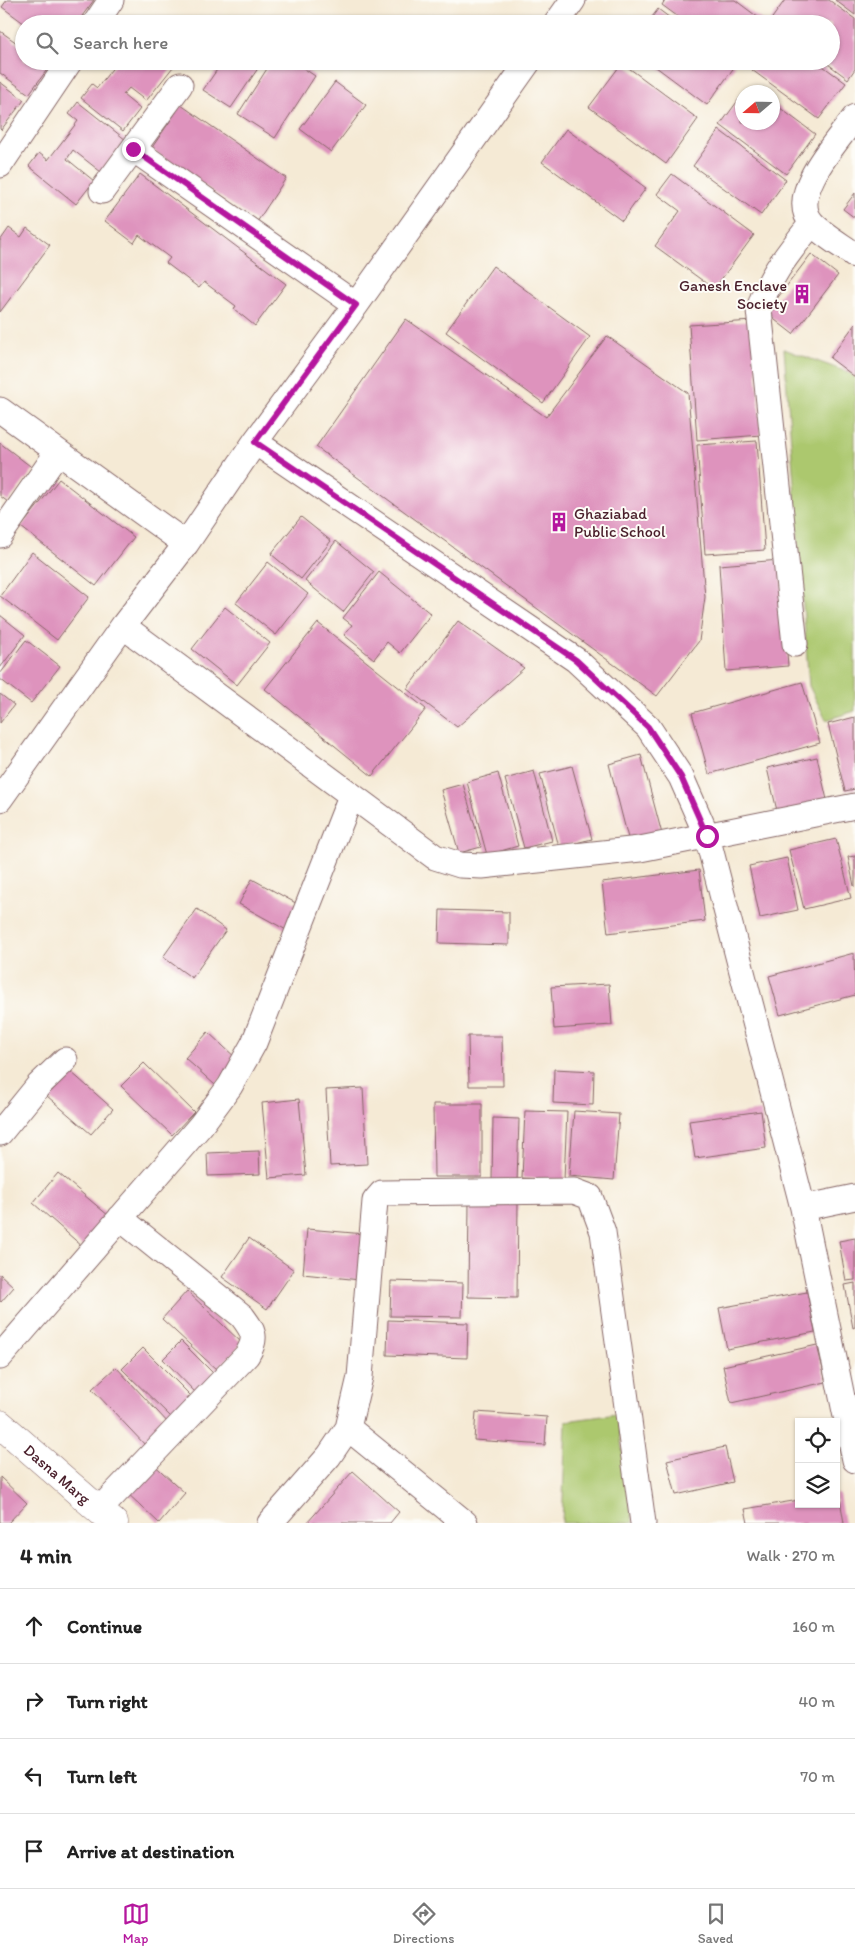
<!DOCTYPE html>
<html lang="en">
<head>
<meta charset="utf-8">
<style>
  :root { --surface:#fff; --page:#f6f6f6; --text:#222; --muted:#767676; --line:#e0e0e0; --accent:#b5179e }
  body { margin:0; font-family:Itim,sans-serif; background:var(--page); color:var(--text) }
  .controls { position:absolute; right:15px; bottom:15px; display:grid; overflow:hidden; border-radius:0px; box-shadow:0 1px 4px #0004 }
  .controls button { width:45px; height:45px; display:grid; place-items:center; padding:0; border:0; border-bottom:1px solid var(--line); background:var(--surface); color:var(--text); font:25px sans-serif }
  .compass { position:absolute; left:735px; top:85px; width:45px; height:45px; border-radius:50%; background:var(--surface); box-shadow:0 1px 4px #0004; rotate:250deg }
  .stop { position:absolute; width:15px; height:15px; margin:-11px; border:4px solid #b5179e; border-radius:50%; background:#fff }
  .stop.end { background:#b5179e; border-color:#fff; box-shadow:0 1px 5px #0008 }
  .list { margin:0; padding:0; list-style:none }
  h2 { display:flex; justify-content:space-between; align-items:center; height:65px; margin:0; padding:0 20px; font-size:21px }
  h2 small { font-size:16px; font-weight:400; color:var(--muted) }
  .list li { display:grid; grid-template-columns:32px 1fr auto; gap:15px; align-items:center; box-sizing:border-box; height:75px; padding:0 20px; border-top:1px solid var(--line) }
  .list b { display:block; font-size:19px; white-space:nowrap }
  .list em { font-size:16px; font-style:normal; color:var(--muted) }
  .icon { flex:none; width:28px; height:28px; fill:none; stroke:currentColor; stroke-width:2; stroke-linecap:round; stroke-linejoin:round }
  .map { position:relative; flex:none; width:855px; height:1523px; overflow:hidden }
  .search { position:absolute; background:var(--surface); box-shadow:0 1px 4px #0004; left:15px; right:15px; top:15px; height:55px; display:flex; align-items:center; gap:12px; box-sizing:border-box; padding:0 18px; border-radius:28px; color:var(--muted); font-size:19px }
  .sheet { height:365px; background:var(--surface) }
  nav { display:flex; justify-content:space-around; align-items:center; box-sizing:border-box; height:70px; border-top:1px solid var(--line); background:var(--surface); font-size:14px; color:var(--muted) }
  nav a { display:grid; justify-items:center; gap:2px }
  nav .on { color:var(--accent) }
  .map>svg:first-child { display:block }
</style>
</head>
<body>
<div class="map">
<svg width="855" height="1523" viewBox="0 0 855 1523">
  <rect width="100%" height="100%" fill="#fdfcf7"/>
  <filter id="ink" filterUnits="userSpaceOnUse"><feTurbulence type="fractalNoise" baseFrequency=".02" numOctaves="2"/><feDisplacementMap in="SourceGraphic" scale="10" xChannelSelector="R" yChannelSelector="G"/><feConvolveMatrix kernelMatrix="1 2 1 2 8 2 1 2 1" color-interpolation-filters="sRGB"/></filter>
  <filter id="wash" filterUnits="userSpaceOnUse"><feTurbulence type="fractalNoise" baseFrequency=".0096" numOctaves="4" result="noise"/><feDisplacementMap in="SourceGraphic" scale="20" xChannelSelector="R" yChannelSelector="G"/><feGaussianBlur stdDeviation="1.12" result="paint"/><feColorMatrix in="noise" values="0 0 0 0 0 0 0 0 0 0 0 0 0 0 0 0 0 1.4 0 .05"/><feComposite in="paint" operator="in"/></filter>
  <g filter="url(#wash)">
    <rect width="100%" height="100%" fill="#f5ead5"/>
    <!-- green -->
    <path fill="#acc86e" stroke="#7b744c" d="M784,349l71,26v336l-29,9 -17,-34z
      M617,1414l16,109h-71l4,-102z"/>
    <g id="blocks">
      <!-- building -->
      <path fill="#de93bd" d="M7,0h87l-18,24h-51l-23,-17z
        M665,0h70l32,24h-79l-26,-19z
        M785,0h44l26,19v50l-7,10 -24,-18h7v-37h-58l-3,-3z
        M835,0h20v15z
        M658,9l20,15h-31z
        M0,31l24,17v13h17l8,6 -20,27 -29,-21z
        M110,61h56l7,6 -27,34 -17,-13 -6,7 17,14 -17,22 -42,-33 11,-14 5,4 18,-23z
        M223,61h40l-32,47 -28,-18z
        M272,61h21l22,15 -40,62 -37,-24z
        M648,61h80l7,5 -28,39z
        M758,61h58l30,22 -27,36 -67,-49z
        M622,63l76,56 -32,45 -77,-57z
        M0,82l24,18 -23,30 -1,-1z
        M335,82l31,23 -35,47 -31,-23z
        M742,95v27h30v-20l43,32 -29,40 -66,-49z
        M78,102l48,38 -25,32 -28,-22 -6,9 27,22 -18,23 -47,-38 10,-13 9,7 30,-39 -9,-7z
        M181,105l105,73 -29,44 -106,-73z
        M566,129l80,59 -24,33 -80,-59z
        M719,130l67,50 -25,35 -68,-49z
        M140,174l146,110 -31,42 -21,-17 2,-3 -32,-24 -5,6 -33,-25 4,-5 -31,-23 -5,8 -29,-22z
        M672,174l82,61 -40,54 -59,-43 25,-35 -23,-17z
        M855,193v25l-12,-9z
        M9,228l12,9 6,-9 23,17 -50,67v-71z
        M811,254l27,21 -45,59 -27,-21z
        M493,266l97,71 -47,66 -97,-71z
        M406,319l140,98 61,-81 81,57 17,204 -6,44 -42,55 -341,-249z
        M753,321l8,114 -64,5 -8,-115z
        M855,324v53l-25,-19z
        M757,441l8,109 -60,4 -8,-109z
        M0,443l34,26 -26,33 -8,-6z
        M59,479l75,58 -38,49 -75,-59z
        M301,517l30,24 -30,38 -30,-25z
        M336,541l38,31 -31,40 -38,-31z
        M32,552l57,45 -32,43 -57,-44z
        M780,560l8,106 -62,5 -7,-106z
        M268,562l40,32 -32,41 -40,-32z
        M379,572l52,42 -31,39 -13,-11 -13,17 -30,-24 8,-10 -9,-7z
        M225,607l45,36 -33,42 -45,-36z
        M0,615l25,20 -25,33z
        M458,621l66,47 -67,59 -50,-38z
        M318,623l108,86 -54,67 -107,-87z
        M26,640l34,26 -29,37 -31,-24v-5z
        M802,682l18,61 -111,31 -17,-61z
        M0,694l14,11 -14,18z
        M855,717v72l-10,2 -17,-67z
        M641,755l21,79 -33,8 -20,-78z
        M817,757l11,47 -50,11 -11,-47z
        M572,766l20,73 -33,8 -19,-73z
        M534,771l18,70 -28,7 -19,-69z
        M498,773l20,73 -31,9 -20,-73z
        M463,784l18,63 -22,6 -18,-63z
        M836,839l15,59 -47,11 -15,-59z
        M855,856v30h-1l-6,-29z
        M787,858l11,52 -38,8 -11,-52z
        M699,870l6,51 -97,12 -6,-51z
        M252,879l51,28 -13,25 -51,-28z
        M197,909l29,21 -34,48 -29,-21z
        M440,910l69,2v33l-70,-2z
        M854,953l1,42 -75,20 -11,-39z
        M609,984l3,41 -58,4 -3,-42z
        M208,1032l30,28 -23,25 -30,-27z
        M468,1036h34l1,50h-34z
        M144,1063l50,49 -22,23 -51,-49z
        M554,1069l40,2 -1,34 -40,-2z
        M70,1071l43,38 -22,25 -44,-38z
        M363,1088l4,76 -37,2 -4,-76z
        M299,1099l7,76 -37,3 -7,-75z
        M433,1104h49v73h-48z
        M525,1111l42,1 -3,68 -42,-2z
        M574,1111l45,3 -5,66 -45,-4z
        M761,1111l5,37 -71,10 -6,-37z
        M493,1118l26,1 -2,63 -25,-1z
        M259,1151l1,23 -52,2 -1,-23z
        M58,1173l51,43 -26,31 -50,-44z
        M469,1201h49l-1,97 -49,-1z
        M307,1229l58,5 -5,46 -57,-6z
        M249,1238l45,32 -27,39 -45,-32z
        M855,1238v42l-9,1 -7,-40z
        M0,1274l14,13 -13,15 -1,-1z
        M391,1281l72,2 -1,34 -72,-1z
        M855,1283v44l-2,1 -8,-43z
        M187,1291l55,52 -25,27 -55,-51z
        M807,1292l8,40 -88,17 -8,-41z
        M388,1320l80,3 -1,35 -80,-3z
        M181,1341l34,34 -19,18 -33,-34z
        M817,1345l9,37 -95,21 -8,-37z
        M143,1348l48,48 -20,21 -49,-48z
        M116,1367l54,58 -23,22 -55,-58z
        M476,1412l71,5 -2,28 -71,-5z
        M725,1447l8,35 -57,13 -9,-35z
        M150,1461l35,32 -26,30 -35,-33z
        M353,1471l46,41 -9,11h-83z
        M0,1477l27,26 -19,20h-8z
        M836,1494h3l5,29h-96l-3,-14 54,-9v4h37z"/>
    </g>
  </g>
  <g filter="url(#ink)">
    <use href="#blocks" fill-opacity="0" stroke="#866666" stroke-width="1"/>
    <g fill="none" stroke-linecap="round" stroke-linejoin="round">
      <defs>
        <path id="street" d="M95,24l16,-24
          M556,24l17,-24
          M855,117c-17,23 -69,78 -43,106 11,12 29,22 43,32
          M133,149l223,156
          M0,165l70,-104
          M102,191l78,-106
          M0,410l186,134
          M255,442l321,218 72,67 33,50 26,59 96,372 52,252
          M0,535l58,-83
          M123,626l312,231 25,8 22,1 158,-17 215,-43
          M795,644l-36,-334c9,-34 32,-60 53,-87
          M0,799l123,-173 63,-82 69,-102 101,-137 173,-244
          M0,1133l39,-48 26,-25
          M803,1208l52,-11
          M0,1357l201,-232 29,-39 24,-43 97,-247
          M348,1428l117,95
          M99,1510l148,-155c11,-18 6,-24 -5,-39l-122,-98
          M270,1523l59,-67 19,-28 12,-51 15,-176 7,-8 192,-2 16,6 13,35 40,291"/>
        <g id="secondary">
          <path id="s1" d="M0,1424l114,99"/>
        </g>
      </defs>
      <!-- street casing -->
      <use href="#street" stroke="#866666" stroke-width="27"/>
      <!-- secondary casing -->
      <use href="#secondary" stroke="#866666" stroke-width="29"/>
      <!-- street -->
      <use href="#street" stroke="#fff" stroke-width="25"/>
      <!-- secondary -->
      <use href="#secondary" stroke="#fff" stroke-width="28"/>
    </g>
  </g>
  <g fill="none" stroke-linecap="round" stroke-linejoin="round" filter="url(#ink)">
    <!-- route -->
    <path stroke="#b5179e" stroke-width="6" d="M133,149l223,156 -101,137 321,218 72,67 33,50 26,59"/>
  </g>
  <!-- icons -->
  <defs>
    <symbol id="building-bare" viewBox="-9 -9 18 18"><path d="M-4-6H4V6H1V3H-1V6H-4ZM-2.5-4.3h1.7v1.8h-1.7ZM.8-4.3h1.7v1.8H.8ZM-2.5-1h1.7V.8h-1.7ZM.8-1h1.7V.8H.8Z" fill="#b5179e" stroke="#fdfcf7" stroke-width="2.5" paint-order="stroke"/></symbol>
  </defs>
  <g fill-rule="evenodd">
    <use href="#building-bare" x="788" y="280" width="28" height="28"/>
    <use href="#building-bare" x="545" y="508" width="28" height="28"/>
  </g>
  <g text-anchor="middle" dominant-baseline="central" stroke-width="4" stroke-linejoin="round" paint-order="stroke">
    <!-- poi labels -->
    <g font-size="16" fill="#4a1f2b" stroke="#fdfcf7" text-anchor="end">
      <text x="787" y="285">Ganesh Enclave<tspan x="787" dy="18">Society</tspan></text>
      <text x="574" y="513" text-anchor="start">Ghaziabad<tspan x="574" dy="18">Public School</tspan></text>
    </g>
    <!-- street labels -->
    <g font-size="16" fill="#4a1f2b" stroke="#fdfcf7">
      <text stroke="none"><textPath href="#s1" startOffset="76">Dasna Marg</textPath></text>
    </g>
  </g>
</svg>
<div class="controls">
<button><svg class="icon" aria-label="locate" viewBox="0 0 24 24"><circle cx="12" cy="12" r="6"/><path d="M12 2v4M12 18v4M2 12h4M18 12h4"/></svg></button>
<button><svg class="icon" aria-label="layers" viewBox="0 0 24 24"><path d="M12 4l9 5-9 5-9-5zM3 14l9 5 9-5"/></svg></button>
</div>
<svg class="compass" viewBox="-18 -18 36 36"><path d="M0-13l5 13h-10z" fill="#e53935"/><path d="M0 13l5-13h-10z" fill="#767676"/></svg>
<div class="stop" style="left:707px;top:836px"></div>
<div class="stop end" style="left:133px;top:149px"></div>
<div class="search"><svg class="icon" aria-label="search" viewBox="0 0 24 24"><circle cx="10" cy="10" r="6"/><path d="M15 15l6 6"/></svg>Search here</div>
</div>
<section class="sheet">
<h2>4 min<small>Walk · 270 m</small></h2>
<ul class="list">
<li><svg class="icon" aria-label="ahead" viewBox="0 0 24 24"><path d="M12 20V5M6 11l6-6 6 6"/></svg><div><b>Continue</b></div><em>160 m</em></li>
<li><svg class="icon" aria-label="right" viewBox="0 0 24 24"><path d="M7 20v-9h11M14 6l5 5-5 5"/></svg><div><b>Turn right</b></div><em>40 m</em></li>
<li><svg class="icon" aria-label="left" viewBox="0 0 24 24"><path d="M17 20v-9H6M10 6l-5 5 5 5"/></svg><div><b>Turn left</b></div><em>70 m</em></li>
<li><svg class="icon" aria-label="arrive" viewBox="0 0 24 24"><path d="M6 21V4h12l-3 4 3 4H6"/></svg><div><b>Arrive at destination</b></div></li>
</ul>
</section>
<nav>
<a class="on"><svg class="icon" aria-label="map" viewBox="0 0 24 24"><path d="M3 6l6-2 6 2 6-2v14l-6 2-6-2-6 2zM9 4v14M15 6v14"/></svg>Map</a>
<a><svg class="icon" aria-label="directions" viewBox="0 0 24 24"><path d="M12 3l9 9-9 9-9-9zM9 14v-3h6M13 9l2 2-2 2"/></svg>Directions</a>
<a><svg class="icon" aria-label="saved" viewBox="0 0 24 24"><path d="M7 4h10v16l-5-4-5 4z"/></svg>Saved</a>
</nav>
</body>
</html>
